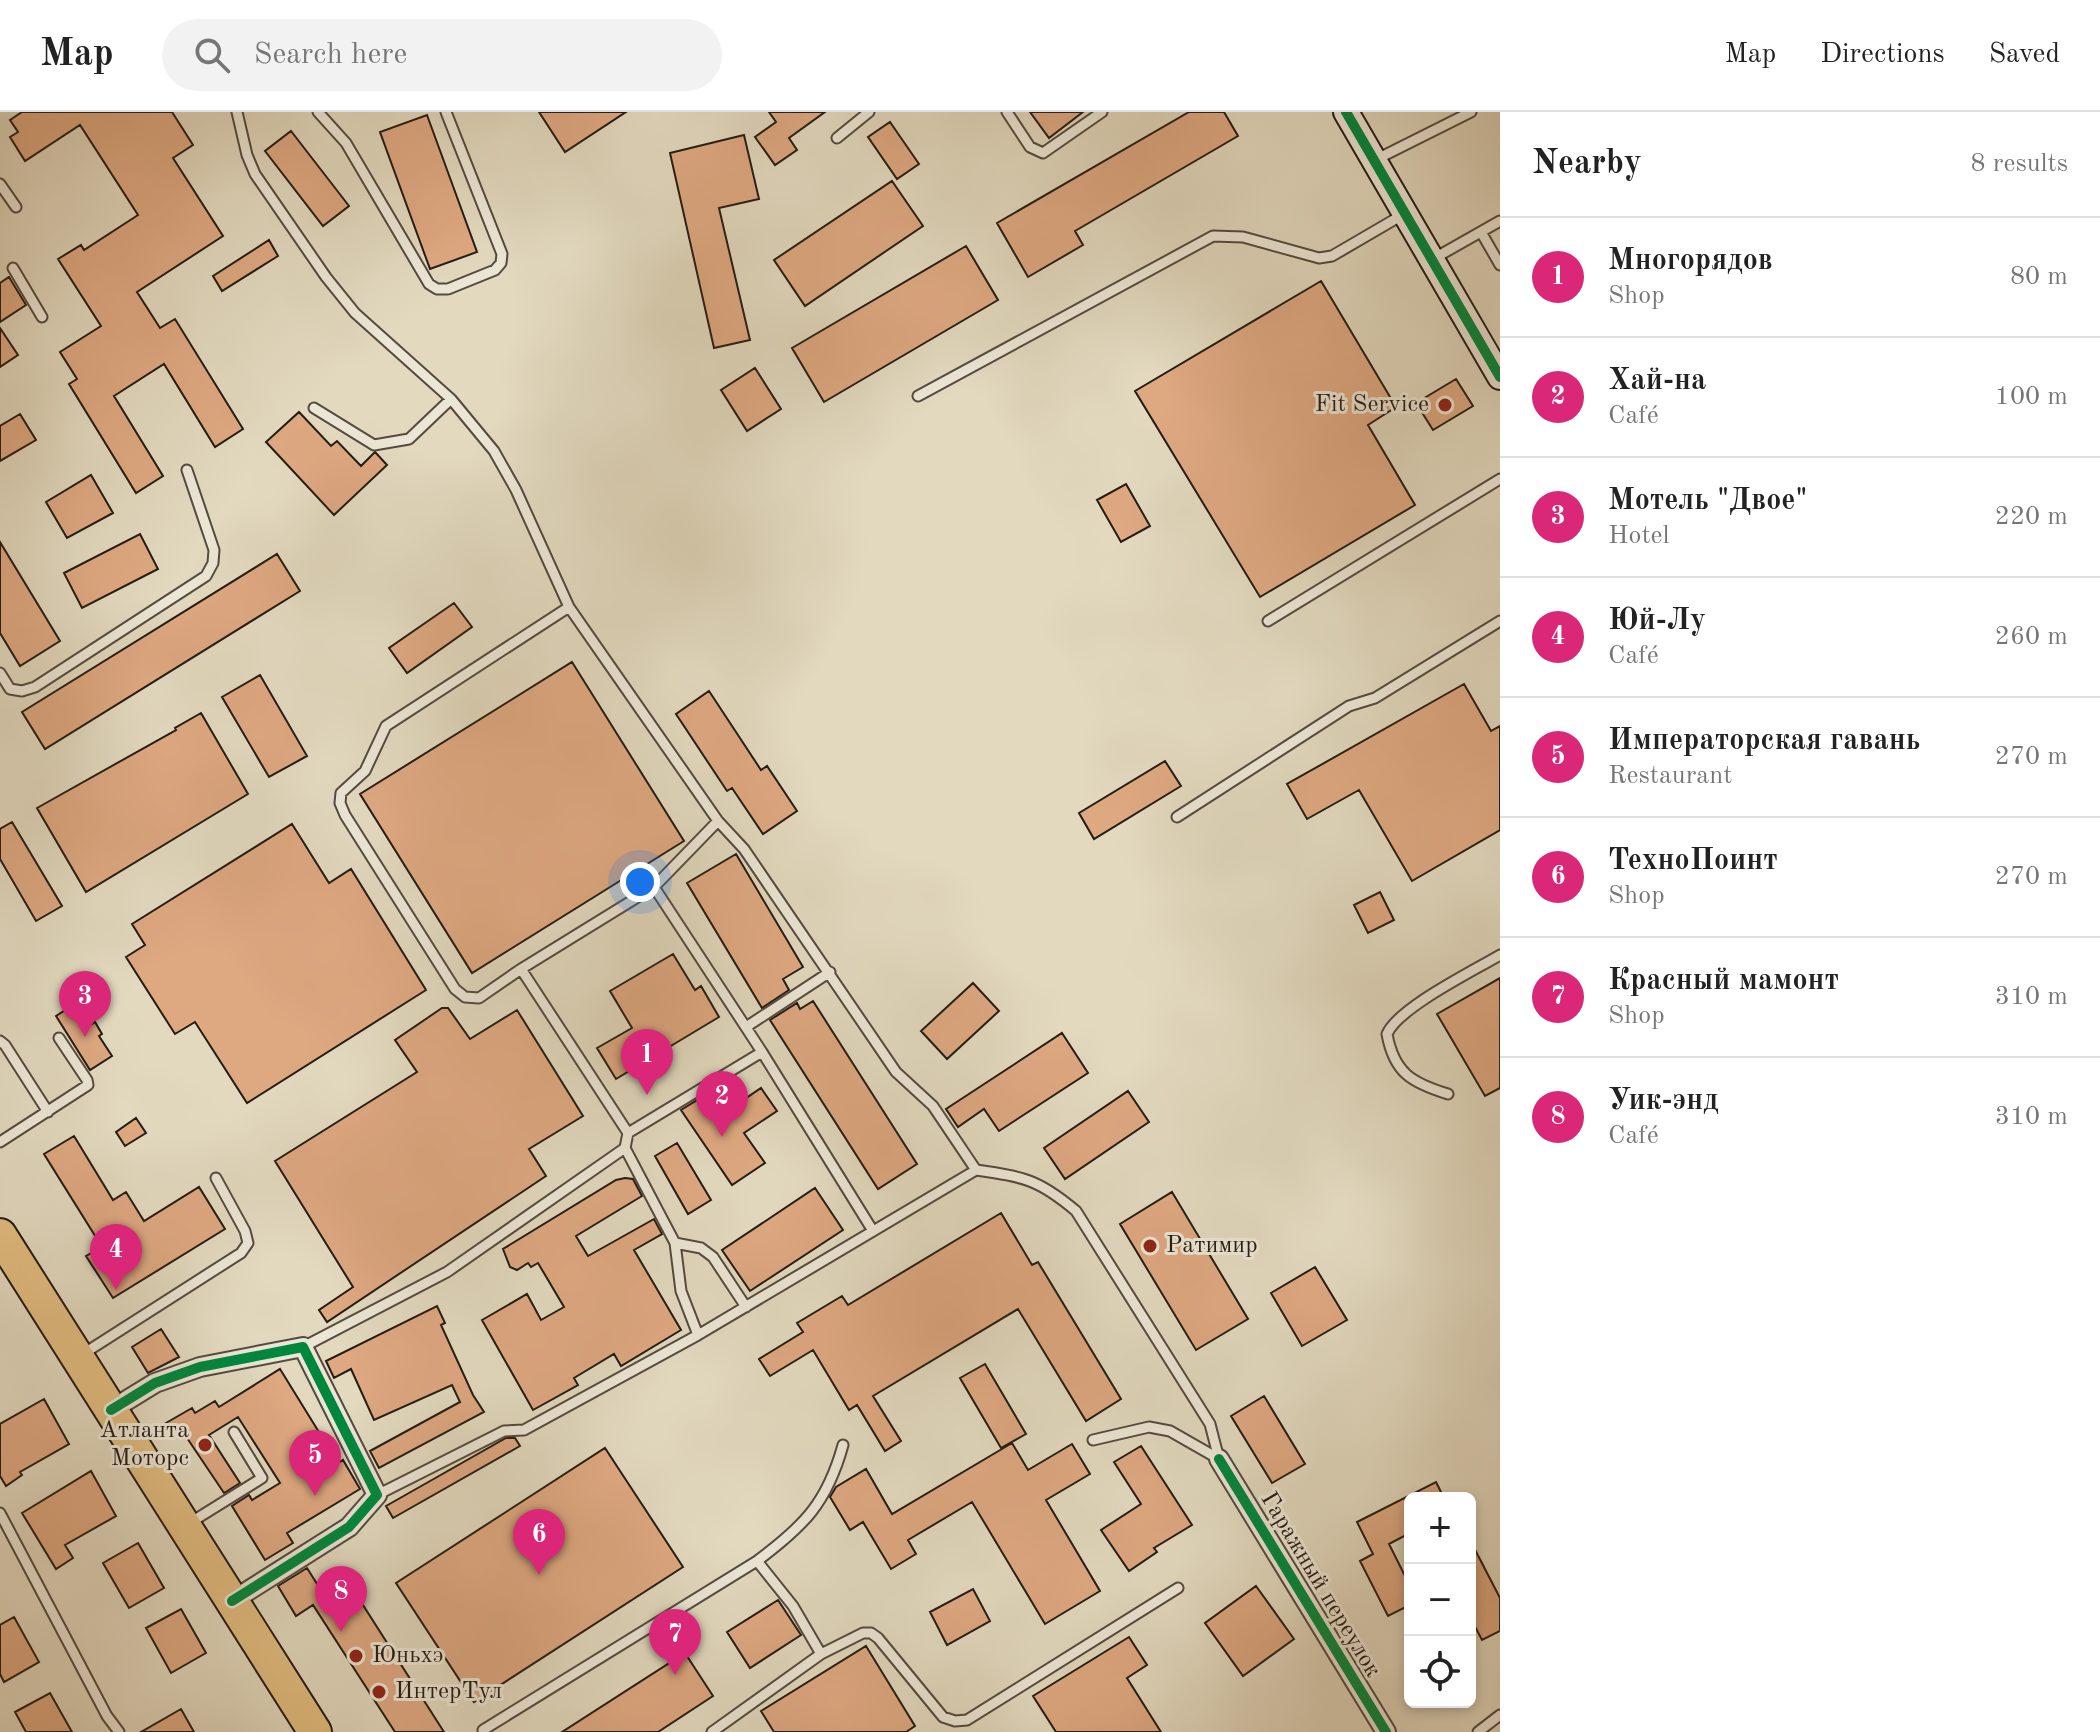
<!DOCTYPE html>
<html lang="en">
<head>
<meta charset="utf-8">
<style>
  :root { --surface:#fff; --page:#f2f2f2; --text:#222; --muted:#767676; --line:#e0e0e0; --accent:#db2777 }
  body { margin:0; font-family:"Old Standard TT",serif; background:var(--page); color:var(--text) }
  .controls { position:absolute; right:24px; bottom:24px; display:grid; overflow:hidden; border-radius:12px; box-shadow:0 4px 12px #0003 }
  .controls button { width:72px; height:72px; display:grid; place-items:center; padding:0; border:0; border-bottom:2px solid var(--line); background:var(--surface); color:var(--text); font:40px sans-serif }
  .you { position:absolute; left:640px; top:770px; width:28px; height:28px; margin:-20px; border:6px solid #fff; border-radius:50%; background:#1a73e8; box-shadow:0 0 0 12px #1a73e833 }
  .badge { display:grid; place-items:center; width:52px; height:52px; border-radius:50%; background:var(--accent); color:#fff; font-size:26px; font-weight:700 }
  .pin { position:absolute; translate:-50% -66px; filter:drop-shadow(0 2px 4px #0008) }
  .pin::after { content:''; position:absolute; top:42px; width:28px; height:24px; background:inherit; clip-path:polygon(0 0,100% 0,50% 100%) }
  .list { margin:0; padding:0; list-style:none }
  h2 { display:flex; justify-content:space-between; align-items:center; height:104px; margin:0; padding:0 32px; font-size:34px }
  h2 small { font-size:26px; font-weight:400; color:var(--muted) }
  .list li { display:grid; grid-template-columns:52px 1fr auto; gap:24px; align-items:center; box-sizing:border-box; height:120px; padding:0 32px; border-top:2px solid var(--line) }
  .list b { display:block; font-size:30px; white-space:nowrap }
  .list p { margin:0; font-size:26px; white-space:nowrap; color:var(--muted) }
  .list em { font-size:26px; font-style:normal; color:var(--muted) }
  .icon { flex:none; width:44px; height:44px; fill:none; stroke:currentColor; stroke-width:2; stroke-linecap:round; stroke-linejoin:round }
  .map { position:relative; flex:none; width:1500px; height:1620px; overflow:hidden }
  header { display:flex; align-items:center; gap:48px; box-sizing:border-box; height:112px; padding:0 40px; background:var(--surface); border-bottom:2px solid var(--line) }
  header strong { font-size:38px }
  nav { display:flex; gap:44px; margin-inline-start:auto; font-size:28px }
  .search { width:560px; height:72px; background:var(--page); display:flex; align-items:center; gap:20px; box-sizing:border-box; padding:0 28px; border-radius:44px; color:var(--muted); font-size:30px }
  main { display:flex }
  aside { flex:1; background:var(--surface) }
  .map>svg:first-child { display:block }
</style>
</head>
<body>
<header>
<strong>Map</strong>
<div class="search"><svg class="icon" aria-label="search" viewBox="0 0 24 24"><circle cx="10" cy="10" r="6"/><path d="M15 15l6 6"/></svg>Search here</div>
<nav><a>Map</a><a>Directions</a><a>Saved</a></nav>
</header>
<main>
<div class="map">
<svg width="1500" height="1620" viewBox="0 0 1500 1620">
  <rect width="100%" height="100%" fill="#e2d9bf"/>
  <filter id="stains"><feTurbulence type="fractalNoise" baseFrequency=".0025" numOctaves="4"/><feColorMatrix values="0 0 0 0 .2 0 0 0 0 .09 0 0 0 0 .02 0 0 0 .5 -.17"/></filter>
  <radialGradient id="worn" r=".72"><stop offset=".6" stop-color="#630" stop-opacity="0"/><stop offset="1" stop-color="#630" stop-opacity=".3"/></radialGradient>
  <!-- building -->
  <path fill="#dea881" stroke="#241b14" stroke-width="2" d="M22,0h150l21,33 -20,13 50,78 -86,56 23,36 15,-9 68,110 -28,18 -51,-83 -50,32 49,80 -27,17 -67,-109 8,-5 -17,-27 41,-26 -43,-67 23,-14 3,5 54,-35 -58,-90 -55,36 -15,-24 8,-5 -8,-12z
    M539,0h87l-61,40z
    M769,0h56l-36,26 8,12 -22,15 -20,-28 21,-15z
    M1030,0h53l-34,26z
    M1189,0h35l14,24 -163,95 8,14 -55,32 -31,-54z
    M427,3l50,137 -47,17 -50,-137z
    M890,10l29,42 -22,15 -29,-42z
    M291,19l58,75 -26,20 -58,-75z
    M744,23l15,64 -40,9 31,132 -36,8 -44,-195z
    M892,69l31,45 -118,80 -31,-46z
    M269,128l9,16 -56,35 -9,-15z
    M966,134l32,54 -174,102 -32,-54z
    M9,165l17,28 -26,17v-39z
    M1321,169l75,126 -28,18 47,80 -155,92 -125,-206z
    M0,216l18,27 -18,12z
    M755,256l26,41 -34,22 -26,-41z
    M1456,267l17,27 -40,24 -17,-27z
    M299,300l32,34 6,-5 24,25 14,-14 12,13 -53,50 -68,-73z
    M20,302l16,26 -36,21v-35z
    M91,363l22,38 -46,25 -21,-36z
    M1126,372l24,42 -29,16 -24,-42z
    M140,422l18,35 -76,39 -18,-35z
    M0,430l60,99 -40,25 -20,-33z
    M277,442l23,37 -255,158 -23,-37z
    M454,491l18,24 -65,46 -18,-25z
    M572,550l112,179 -212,132 -112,-179z
    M260,563l47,81 -38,21 -47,-80z
    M1464,572l27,47 9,-5v104l-88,51 -53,-91 -52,29 -20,-35z
    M709,579l52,79 6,-4 30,45 -34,23 -31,-46 -5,3 -51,-77z
    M201,601l47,81 -162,98 -49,-84 139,-78 -1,-2z
    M1165,649l16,25 -87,53 -15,-26z
    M12,710l50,84 -26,15 -36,-62v-30z
    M292,712l37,59 22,-14 75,121 -179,113 -52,-81 -20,12 -49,-77 19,-12 -13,-21z
    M736,742l67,113 -20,12 6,11 -27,18 -75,-125z
    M1380,780l14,28 -26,13 -14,-28z
    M673,842l22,36 6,-4 18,31 -103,62 -19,-31 35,-20 -22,-37z
    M1500,866v110l-15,8 -48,-82z
    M973,871l26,28 -52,48 -26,-28z
    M813,889l104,163 -39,25 -108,-169 27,-17 3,6z
    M78,890l14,22 3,-2 7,12 -3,2 13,20 -22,14 -34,-54z
    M442,896h6l22,31 47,-29 66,106 -54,33 17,27 -219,146 -8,-12 34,-23 -78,-126 142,-89 -22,-32z
    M1062,921l26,40 -89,58 -15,-22 -26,18 -12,-18z
    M720,974l13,21 28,-19 16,23 -33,22 21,30 -33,22 -51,-75z
    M1128,979l21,31 -84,57 -21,-31z
    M136,1006l10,15 -21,13 -9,-14z
    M74,1024l39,64 13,-8 18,29 55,-34 26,42 -112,69 -27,-42 16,-9 -58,-93z
    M677,1031l34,57 -23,14 -33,-58z
    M625,1066l8,1 9,17 -66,40 12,20 66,-37 8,15 -28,16 47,80 -60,36 -7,-12 -40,24 4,7 -45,25 -51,-90 45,-26 14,26 23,-13 -26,-44 -7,4 -3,-4 -11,7 -7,-3 -7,-18 113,-69z
    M815,1076l28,42 -93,61 -28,-41z
    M1172,1080l76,127 -52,31 -76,-126z
    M1001,1101l31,52 6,-3 83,137 -35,22 -68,-112 -145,87 28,45 -16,10 -28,-46 -8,5 -36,-60 -43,26 -11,-17 44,-27 -6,-9 45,-27 6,9z
    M1315,1155l32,53 -45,26 -31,-53z
    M437,1194l8,17 -4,2 32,70 11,17 -105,56 -9,-17 90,-49 -8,-17 -78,35 -23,-51 -17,9 -8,-17z
    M161,1217l18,28 -31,16 -16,-26z
    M985,1252l41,70 -25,14 -41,-70z
    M280,1257l58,94 5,-3 17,29 -73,44 6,10 -28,17 -33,-54 17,-11 3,5 28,-17 -42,-66 -29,18 31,48 -16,10 -41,-61 -8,5 -9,-14 26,-15 3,5 20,-12 4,6z
    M1264,1284l41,68 -33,19 -41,-67z
    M44,1287l25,45 -49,28 2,3 -16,11 -6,-10v-52z
    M506,1326h9l5,8 -127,72 -7,-12z
    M1012,1331l16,27 44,-26 18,30 -44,26 54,91 -55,33 -73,-122 -64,38 8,14 -25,15 -28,-47 -13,8 -20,-33 6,-10 30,-18 26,45z
    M1141,1334l51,79 -38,23 3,4 -28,19 -28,-41 40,-26 -27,-42z
    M605,1336l78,119 -209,135 -78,-119z
    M91,1359l25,45 -51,29 8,13 -17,11 -34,-56z
    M1436,1370l8,16h-34v35l-21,11 21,42v19l-22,11 -28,-55 13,-7 -16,-32z
    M1470,1428l30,58v33l-18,9 -12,-23z
    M138,1431l26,45 -35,20 -26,-45z
    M307,1456l31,49 23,-15 83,130h-49l-82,-127 -17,11 -18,-30z
    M1256,1474l38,53 -51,37 -38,-53z
    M973,1477l17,32 -43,24 -17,-33z
    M778,1488l23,35 -51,33 -23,-36z
    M181,1497l25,44 -35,20 -25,-45z
    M14,1505l25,45 -35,20 -4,-8v-49z
    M1129,1525l18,28 -20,13 34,54h-105l-23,-36z
    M866,1534l49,80 -9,6h-132l-13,-21z
    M685,1541l28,43 -55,36h-96z
    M50,1581l22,39h-46l-11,-20z
    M181,1597l13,23h-53z"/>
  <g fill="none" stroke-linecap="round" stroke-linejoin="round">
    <defs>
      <path id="lane" d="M237,0l10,43 8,19 71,103 29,36 96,86 43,52 22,39 53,117 149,214 26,28 152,223 37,34 43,64c48,7 62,9 100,41l134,213 9,35
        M318,0l28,31 83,141 8,5h11l47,-19 6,-7 1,-9 -56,-142
        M1007,0l23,35 13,6 59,-41
        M837,26l32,-26
        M1377,47l94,-47
        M0,72l16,23
        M1481,120l19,33
        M1433,147l67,-38
        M13,156l29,49
        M918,284l295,-160 30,1 76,21 13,-2 72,-42
        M314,296l60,37 35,-6 42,-40
        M569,495l-183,119 -21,45 -24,22 -1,10 5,12 110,174 10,8 14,1 42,-29 107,164 -3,15 50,95 26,5 12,9 33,50
        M1268,509l232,-142
        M0,561l10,16 12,2 13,-4 171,-111 7,-13 1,-13 -27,-80
        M1177,705l172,-111 26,-8 125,-77
        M718,709l-64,66 108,165 111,179
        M521,857l133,-82
        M746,915l84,-55
        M0,929l5,4 43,67
        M1448,982c-36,-11 -54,-21 -61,-60 11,-26 86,-63 113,-79
        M628,1021l134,-81
        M0,1030l88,-57 -1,-5 -28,-42
        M675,1131l6,48 17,44
        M303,1235l144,-75 178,-124
        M83,1242l158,-101 7,-10 -3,-12 -29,-53
        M1093,1328l56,-13 21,4 49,28
        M377,1383l127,-64 20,-1 174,-95 278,-165
        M0,1401l107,203 12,16
        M188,1412l74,-46 -28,-46
        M821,1542l-28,-48 -36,-45c47,-35 70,-58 86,-116
        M483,1618l274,-169
        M712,1620l109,-78 42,-21h8l7,5 65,79 12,4 12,-1 211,-132
        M1478,1620l22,-17"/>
      <path id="street" d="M111,1298l44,-27 45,-16 103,-20 74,148 -28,32 -117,74
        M1219,1347l167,273"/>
      <path id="secondary" d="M1346,0l154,265"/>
      <path id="highway" d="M0,1123l315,497"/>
    </defs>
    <!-- lane casing -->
    <use href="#lane" stroke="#544a3f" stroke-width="13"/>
    <!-- street casing -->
    <use href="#street" stroke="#544a3f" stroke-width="22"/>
    <!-- secondary casing -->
    <use href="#secondary" stroke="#241b14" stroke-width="28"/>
    <!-- highway casing -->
    <use href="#highway" stroke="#241b14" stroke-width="36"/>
    <!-- lane -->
    <use href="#lane" stroke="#ece6d5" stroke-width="9"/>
    <!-- street -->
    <use href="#street" stroke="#ece6d5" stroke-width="18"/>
    <!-- secondary -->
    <use href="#secondary" stroke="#ece6d5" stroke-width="24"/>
    <!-- highway -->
    <use href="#highway" stroke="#e1bc80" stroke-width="32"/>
    <defs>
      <path id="cycleway" d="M1346,0l154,265
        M111,1298l44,-27 45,-16 103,-20 74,148 -28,32 -117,74
        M1219,1347l167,273"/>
    </defs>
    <!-- cycleway casing -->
    <use href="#cycleway" stroke="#ece6d5" stroke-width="15"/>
    <!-- cycleway -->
    <use href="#cycleway" stroke="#00873e" stroke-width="10"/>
  </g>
  <!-- markers -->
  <g fill="#8f2418" stroke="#ece6d5" stroke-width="3">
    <circle cx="1445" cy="293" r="8"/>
    <circle cx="1150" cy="1134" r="8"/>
    <circle cx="205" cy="1333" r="8"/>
    <circle cx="356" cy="1544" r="8"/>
    <circle cx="379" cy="1580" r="8"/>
  </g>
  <g text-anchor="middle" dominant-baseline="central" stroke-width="6" stroke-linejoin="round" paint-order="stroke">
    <!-- poi labels -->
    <g font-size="24" fill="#241b14" stroke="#ece6d5" text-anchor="start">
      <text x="1429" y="293" text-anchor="end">Fit Service</text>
      <text x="1166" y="1134">Ратимир</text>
      <text x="189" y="1319" text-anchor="end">Атланта<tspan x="189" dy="28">Моторс</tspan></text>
      <text x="372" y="1544">Юньхэ</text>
      <text x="395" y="1580">ИнтерТул</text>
    </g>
    <!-- street labels -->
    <g font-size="24" fill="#241b14" stroke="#ece6d5">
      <text transform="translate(1320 1473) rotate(59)">Гаражный переулок</text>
    </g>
  </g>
  <rect width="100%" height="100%" filter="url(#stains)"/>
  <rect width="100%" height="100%" fill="url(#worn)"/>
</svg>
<div class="controls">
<button>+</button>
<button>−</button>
<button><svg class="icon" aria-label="locate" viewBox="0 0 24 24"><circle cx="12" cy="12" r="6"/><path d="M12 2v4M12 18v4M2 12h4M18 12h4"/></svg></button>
</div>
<div class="you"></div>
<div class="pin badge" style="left:647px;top:983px">1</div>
<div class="pin badge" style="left:722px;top:1025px">2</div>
<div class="pin badge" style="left:85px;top:925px">3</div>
<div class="pin badge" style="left:116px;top:1178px">4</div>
<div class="pin badge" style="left:315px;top:1384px">5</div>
<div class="pin badge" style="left:539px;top:1463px">6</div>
<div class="pin badge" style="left:675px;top:1563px">7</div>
<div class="pin badge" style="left:341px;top:1520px">8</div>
</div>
<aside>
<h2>Nearby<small>8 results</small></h2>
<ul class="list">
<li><span class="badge">1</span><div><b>Многорядов</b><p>Shop</p></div><em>80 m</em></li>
<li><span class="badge">2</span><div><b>Хай-на</b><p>Café</p></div><em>100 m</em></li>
<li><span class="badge">3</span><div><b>Мотель &quot;Двое&quot;</b><p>Hotel</p></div><em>220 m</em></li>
<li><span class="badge">4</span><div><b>Юй-Лу</b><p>Café</p></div><em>260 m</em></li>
<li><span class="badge">5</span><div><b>Императорская гавань</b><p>Restaurant</p></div><em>270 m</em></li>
<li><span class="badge">6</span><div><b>ТехноПоинт</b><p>Shop</p></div><em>270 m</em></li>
<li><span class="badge">7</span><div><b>Красный мамонт</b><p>Shop</p></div><em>310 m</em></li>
<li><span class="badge">8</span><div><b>Уик-энд</b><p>Café</p></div><em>310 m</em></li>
</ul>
</aside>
</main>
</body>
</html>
